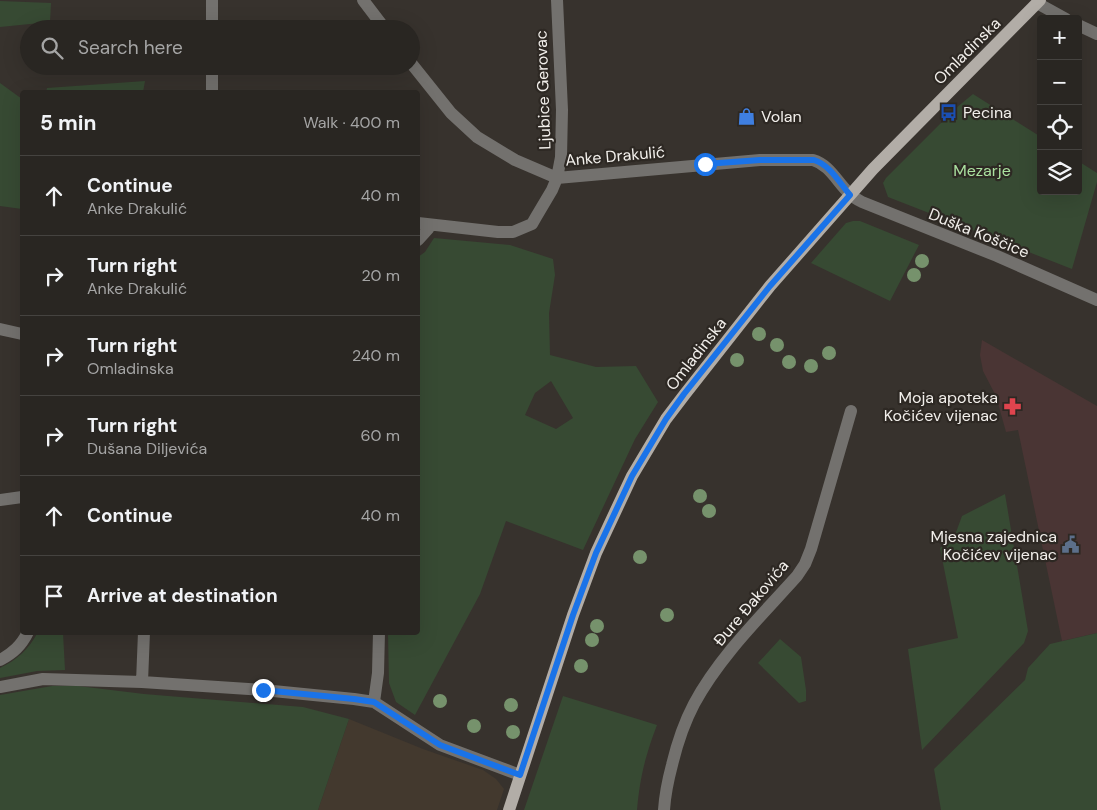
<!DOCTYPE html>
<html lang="en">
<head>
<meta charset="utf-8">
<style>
  :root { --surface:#292622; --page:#312e2a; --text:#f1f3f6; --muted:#a5a5a5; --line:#454340 }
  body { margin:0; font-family:"DM Sans",sans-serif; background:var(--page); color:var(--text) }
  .controls { position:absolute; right:15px; top:15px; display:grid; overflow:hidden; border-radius:5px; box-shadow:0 5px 20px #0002 }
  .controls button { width:45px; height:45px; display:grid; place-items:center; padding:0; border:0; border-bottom:1px solid var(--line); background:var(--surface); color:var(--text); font:25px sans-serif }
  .stop { position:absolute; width:15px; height:15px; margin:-11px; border:4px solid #1a73e8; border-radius:50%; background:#fff }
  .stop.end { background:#1a73e8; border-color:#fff; box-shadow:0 1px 5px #0008 }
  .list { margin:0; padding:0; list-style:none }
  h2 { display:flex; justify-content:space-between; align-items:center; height:65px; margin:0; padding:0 20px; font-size:21px }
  h2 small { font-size:16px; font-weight:400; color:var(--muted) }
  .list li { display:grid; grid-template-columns:32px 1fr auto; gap:15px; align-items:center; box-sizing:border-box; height:80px; padding:0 20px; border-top:1px solid var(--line) }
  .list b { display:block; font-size:19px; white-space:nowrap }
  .list p { margin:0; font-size:16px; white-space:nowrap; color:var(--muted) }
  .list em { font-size:16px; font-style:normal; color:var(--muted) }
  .icon { flex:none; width:28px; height:28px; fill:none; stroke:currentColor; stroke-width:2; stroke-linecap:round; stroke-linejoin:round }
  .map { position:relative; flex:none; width:1097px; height:810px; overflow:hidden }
  .search { position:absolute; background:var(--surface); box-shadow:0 5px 20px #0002; left:20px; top:20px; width:400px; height:55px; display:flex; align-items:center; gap:12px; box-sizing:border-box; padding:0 18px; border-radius:28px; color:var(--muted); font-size:19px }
  .panel { position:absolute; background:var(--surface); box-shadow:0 5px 20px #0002; left:20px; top:90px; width:400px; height:545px; border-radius:5px }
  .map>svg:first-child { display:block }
</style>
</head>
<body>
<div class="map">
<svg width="1097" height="810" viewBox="0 0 1097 810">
  <rect width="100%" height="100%" fill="#37322d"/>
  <!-- built -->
  <path fill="#43392e" d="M349,719l74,30 60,21 13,9 8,10 -7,21h-179z"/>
  <!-- medical -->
  <path fill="#4a3534" d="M982,340l115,66v227l-35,8 -44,-211 -12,2 -10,-36 -13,-25 -3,-16z"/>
  <!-- green -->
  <path fill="#374a33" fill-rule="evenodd" d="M0,1l51,2 -1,19 -50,5z
    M145,81l-2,11h-97l1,-4z
    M0,83l22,16v110l-22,-3z
    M973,94l68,43v54h37v-30l19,12v9l-25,87 -184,-72 -5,-14 3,-5 70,-70z
    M853,221h7l59,24 -29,56 -79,-38 35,-40z
    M434,238l76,7 43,14 2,16 -6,38 1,42 46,12 40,-1 22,36 -23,37 -52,111 -77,-29 -26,73 -65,121 -19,-13 -7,-19 -1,-50 30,-1v-375l7,-5zM551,381l22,37 -17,11 -31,-14 10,-22z
    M1005,494l23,137 -4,12 -102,107 -14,-101 50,-11 -18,-90 15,-13 7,-19z
    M38,632l25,1 2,37 -28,1 -37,7v-10c17,-8 29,-19 38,-36z
    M1097,633v177h-156l-7,-41 91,-89 3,-12 22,-24z
    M780,639l21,18 5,33v11l-7,2 -41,-40z
    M52,686h26l66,8 159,13 46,12 -31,91h-318v-115z
    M563,696l94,29c-12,32 -17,52 -20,85h-113z"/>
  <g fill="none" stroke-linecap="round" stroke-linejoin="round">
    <!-- minor -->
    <path stroke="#73716e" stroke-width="12" d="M212,0v29
      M363,0l22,29
      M1037,3l29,16
      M1078,25l19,9
      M411,63l40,50 26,24 38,23 42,18 203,-18h53c17,5 24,22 36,33 4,4 9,7 13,9l135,54 100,44
      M212,66v26
      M418,223l80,9h15l19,-8 4,-7 16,-27 5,-12 4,-21 1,-47 -5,-110
      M418,240l10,-11 1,-4
      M0,329l22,5
      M0,500l22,-3
      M0,660c13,-7 21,-14 28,-28
      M142,682l2,-50
      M0,687l43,-8 99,3 121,8 91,9 20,3 4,-29 1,-41
      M374,702l66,43 80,30
      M664,810c1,-15 4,-30 8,-45 5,-21 12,-42 22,-61 25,-47 68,-89 103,-128l8,-12 6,-15 40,-138"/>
    <!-- major -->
    <path stroke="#b2ada7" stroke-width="12" d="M509,810l64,-195 23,-62 36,-77 34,-57 19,-25 85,-108 103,-117 167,-169"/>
  </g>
  <!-- trees -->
  <g fill="#76926c">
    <circle cx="922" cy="261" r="7"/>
    <circle cx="914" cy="275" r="7"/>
    <circle cx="759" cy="334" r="7"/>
    <circle cx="777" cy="345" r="7"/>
    <circle cx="829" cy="353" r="7"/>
    <circle cx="737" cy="360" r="7"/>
    <circle cx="789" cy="362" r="7"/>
    <circle cx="811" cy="366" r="7"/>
    <circle cx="700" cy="496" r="7"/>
    <circle cx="709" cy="511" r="7"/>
    <circle cx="640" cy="557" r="7"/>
    <circle cx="667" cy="615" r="7"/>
    <circle cx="597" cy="626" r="7"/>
    <circle cx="592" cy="640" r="7"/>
    <circle cx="581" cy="666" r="7"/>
    <circle cx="440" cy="701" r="7"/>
    <circle cx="511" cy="705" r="7"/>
    <circle cx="474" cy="726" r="7"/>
    <circle cx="513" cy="732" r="7"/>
  </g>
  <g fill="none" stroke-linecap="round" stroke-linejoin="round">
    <!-- route -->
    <path stroke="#1a73e8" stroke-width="6" d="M263,690l91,9 20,3 66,43 80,30 53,-160 23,-62 36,-77 34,-57 18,-25 86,-108 80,-91c-11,-13 -20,-30 -36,-35h-54l-55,4"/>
  </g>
  <!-- icons -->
  <defs>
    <symbol id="bus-bare" viewBox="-9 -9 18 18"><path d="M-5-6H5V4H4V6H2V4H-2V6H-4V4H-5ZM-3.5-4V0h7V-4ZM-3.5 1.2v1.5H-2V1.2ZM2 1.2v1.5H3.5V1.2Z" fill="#1a4fb4" stroke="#2d2823" stroke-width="2.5" paint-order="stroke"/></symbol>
    <symbol id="shop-bare" viewBox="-9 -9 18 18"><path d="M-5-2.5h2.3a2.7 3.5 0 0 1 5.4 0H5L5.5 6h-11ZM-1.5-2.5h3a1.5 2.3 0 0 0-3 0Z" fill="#3f7fe0" stroke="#2d2823" stroke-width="2.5" paint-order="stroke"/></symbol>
    <symbol id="pharmacy-bare" viewBox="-9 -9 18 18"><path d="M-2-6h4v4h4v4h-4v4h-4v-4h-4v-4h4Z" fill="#e0444e" stroke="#2d2823" stroke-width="2.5" paint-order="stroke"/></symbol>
    <symbol id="civic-bare" viewBox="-9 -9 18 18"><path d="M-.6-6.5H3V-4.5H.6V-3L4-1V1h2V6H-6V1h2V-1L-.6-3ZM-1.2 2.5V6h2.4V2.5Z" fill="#5c6f8a" stroke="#2d2823" stroke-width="2.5" paint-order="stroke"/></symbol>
  </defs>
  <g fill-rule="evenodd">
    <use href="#bus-bare" x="936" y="100" width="25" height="25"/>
    <use href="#shop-bare" x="734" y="104" width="25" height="25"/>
    <use href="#pharmacy-bare" x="1000" y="394" width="25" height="25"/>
    <use href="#civic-bare" x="1058" y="532" width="25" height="25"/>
  </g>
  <g text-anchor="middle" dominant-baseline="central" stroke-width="4.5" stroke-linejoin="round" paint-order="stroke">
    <!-- street labels -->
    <g font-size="16" fill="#f2efeb" stroke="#2d2823">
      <text transform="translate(967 51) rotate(-45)">Omladinska</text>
      <text transform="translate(543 90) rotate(-92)">Ljubice Gerovac</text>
      <text transform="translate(615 156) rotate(-5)">Anke Drakulić</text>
      <text transform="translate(979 233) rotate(22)">Duška Koščice</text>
      <text transform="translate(696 354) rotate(-52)">Omladinska</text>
      <text transform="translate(751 603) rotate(-50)">Đure Đakovića</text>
    </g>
    <!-- poi labels -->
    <g font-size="16" fill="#f2efeb" stroke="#2d2823" text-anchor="start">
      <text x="963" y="112">Pecina</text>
      <text x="761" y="116">Volan</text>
      <text x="998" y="397" text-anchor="end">Moja apoteka<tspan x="998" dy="18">Kočićev vijenac</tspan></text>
      <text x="1057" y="536" text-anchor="end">Mjesna zajednica<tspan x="1057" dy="18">Kočićev vijenac</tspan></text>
    </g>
    <!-- park labels -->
    <g font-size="16" fill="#aae09f" stroke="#2d2823">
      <text x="982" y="170">Mezarje</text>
    </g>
  </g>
</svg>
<div class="controls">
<button>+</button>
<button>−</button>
<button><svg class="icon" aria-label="locate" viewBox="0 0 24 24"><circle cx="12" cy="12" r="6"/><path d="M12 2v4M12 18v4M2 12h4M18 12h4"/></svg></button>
<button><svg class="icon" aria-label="layers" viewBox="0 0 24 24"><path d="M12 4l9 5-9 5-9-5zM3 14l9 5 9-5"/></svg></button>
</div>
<div class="stop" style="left:705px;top:164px"></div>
<div class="stop end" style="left:263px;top:690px"></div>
<div class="search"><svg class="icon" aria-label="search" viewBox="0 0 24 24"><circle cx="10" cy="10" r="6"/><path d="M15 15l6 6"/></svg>Search here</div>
<section class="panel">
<h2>5 min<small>Walk · 400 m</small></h2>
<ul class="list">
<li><svg class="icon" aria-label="ahead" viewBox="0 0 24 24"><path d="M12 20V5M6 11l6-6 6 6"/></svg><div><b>Continue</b><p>Anke Drakulić</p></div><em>40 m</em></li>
<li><svg class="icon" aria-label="right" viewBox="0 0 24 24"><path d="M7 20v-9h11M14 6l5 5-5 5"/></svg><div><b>Turn right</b><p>Anke Drakulić</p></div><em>20 m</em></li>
<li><svg class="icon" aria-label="right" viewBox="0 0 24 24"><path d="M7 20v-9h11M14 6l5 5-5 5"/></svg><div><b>Turn right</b><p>Omladinska</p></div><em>240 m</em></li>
<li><svg class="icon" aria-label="right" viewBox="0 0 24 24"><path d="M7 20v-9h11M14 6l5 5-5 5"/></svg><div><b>Turn right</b><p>Dušana Diljevića</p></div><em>60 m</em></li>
<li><svg class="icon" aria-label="ahead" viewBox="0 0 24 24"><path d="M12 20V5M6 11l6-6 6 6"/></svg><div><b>Continue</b></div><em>40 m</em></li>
<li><svg class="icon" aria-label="arrive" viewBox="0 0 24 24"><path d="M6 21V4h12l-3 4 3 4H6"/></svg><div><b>Arrive at destination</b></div></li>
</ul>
</section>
</div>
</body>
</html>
